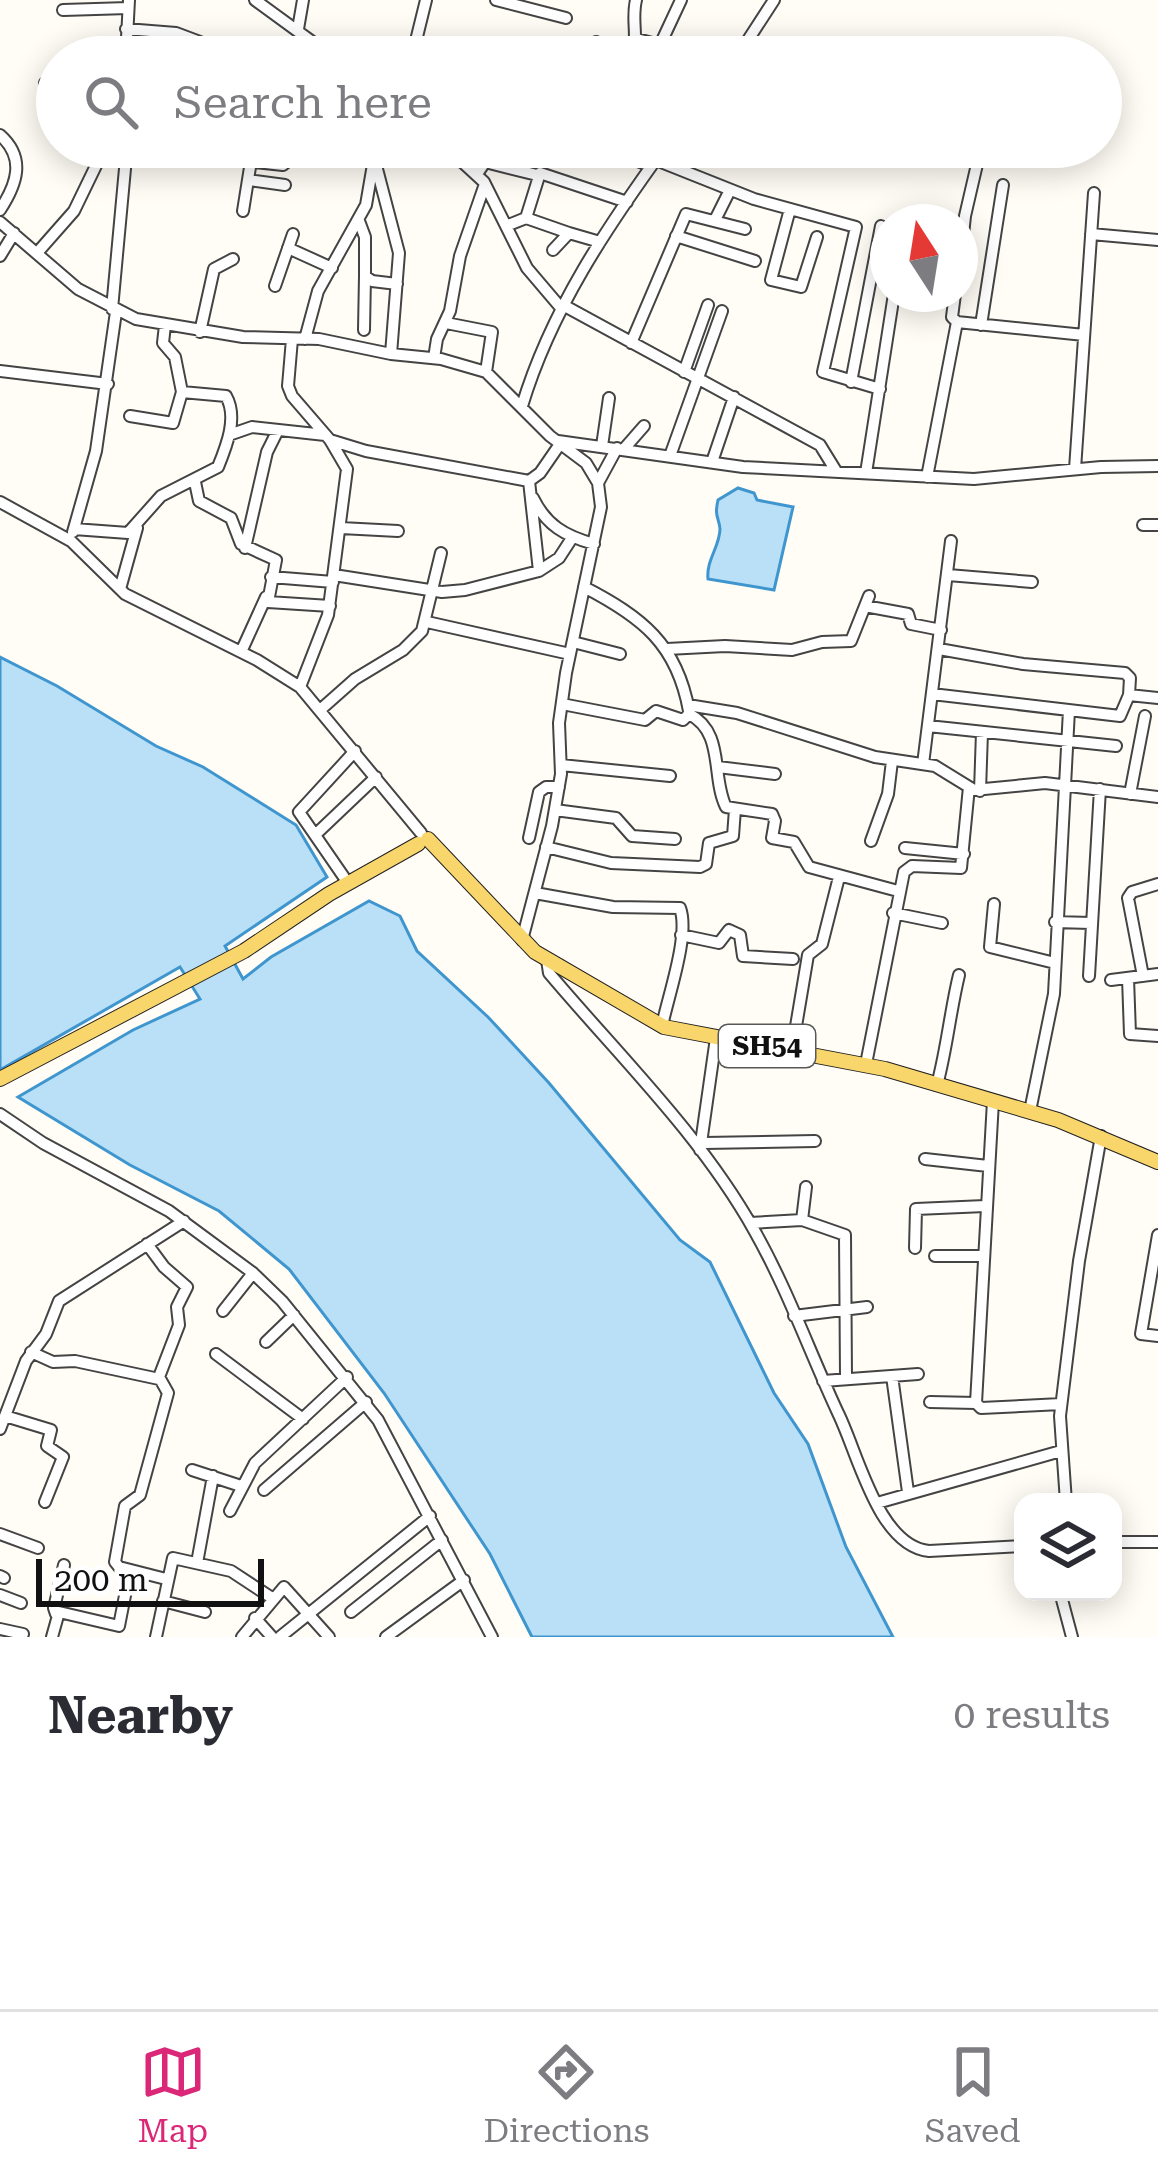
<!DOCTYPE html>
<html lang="en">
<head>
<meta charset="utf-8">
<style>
  :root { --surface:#fff; --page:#f2f2f3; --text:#2b2b33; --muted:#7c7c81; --line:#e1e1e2; --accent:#db2777 }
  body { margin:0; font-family:"Roboto Serif",serif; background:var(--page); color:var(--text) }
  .controls { position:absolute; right:36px; bottom:36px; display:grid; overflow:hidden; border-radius:24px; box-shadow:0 6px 30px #0003 }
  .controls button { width:108px; height:108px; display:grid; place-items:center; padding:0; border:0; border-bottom:3px solid var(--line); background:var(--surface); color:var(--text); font:60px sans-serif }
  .compass { position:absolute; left:870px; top:204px; width:108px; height:108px; border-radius:50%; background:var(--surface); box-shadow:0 6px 30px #0003; rotate:348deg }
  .scale { position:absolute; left:36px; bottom:30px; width:228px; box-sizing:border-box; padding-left:12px; border:6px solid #111; border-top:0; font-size:33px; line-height:42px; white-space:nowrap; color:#111; -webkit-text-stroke:9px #fff; paint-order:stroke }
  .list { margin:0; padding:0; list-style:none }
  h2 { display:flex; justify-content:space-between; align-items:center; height:156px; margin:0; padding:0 48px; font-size:51px }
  h2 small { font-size:39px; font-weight:400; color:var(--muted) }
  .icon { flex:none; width:66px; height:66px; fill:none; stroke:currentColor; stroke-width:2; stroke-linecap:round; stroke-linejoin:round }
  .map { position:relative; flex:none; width:1158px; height:1637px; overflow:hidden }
  .search { position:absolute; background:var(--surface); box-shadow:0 6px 30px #0003; left:36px; right:36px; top:36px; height:132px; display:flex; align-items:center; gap:30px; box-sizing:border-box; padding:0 42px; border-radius:66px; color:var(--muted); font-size:45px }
  .sheet { height:372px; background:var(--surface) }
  nav { display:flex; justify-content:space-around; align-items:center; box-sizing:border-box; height:168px; border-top:3px solid var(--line); background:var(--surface); font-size:33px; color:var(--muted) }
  nav a { display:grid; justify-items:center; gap:6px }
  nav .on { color:var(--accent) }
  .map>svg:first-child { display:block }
</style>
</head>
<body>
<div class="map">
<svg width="1158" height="1637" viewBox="0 0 1158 1637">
  <rect width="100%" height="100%" fill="#fffdf5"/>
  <!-- water -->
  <path fill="#b9e0f7" stroke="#3f96cf" stroke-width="3" d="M738,488l16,5 3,7 36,7 -19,83 -66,-11c-2,-19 12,-33 12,-50 -1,-12 -6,-12 -2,-29z
    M0,657l57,29 99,60 47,21 93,58 31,52 -102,69 18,33 28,-22 98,-56 31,15 17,35 71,66 61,66 131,157 30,22 64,131 34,51 38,103 47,90h-361l-42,-83 -106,-161 -95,-124 -70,-58 -89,-46 -112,-68 115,-67 67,-31 -20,-32 -180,103z"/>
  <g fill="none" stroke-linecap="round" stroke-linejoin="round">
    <defs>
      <path id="minor" d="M255,0l78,57
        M496,0l70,18
        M63,10l65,-2
        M126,29l50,4 24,9
        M298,29l5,-29
        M637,39l23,6 21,-45
        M126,57l3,-57
        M412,57l14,-57
        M591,57l5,-15
        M632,57c7,-21 -1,-36 4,-57
        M737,57l37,-57
        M45,83l12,3
        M0,135c26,23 17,49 0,75
        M446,147l38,35 43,86 34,40
        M599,147l52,19
        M127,148l156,17 7,-6 2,-12
        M656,160l98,39 102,28 -33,145 57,17
        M377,169l22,84 -8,101
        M477,174l8,-12 52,13
        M249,180l36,5
        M790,209l-19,71 30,7 16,-50
        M243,211l8,-50
        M526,218l43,15
        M715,220l15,-30
        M359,221l6,16v39l7,5 25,3
        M0,222l78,67 58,30 107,18 76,2 72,15 50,5 45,13 64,64 36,27 12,20 3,24 -35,166 -7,50 2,51 -9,52 -30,114
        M506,226l20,-8 14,-45 87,29
        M1091,234l67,6
        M676,236l79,25
        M288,248l44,20
        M553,250l16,-17 31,9
        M37,253l37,-42 31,-64
        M0,256l14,-23
        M960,263l5,-47 16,-69
        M275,286l18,-52
        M955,294l-3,23 5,5 127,13
        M563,305l257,140 16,26
        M112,309l15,-162
        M446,323l46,9 -6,40
        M981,325l22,-140
        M364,330l1,-54
        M200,332l14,-63 19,-10
        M292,339l-4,47 4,10 38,44 17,29 -19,146 -28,72
        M305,339l13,-48 48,-86 10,-58
        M631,343l55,-129 59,15
        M434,358l3,-19 13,-28 10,-55 25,-72
        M0,371l108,13
        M684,372l24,-67
        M851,382l30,-156
        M522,406c29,-96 85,-179 143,-259
        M130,416l43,7 9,-31
        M229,435l23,-8 73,8
        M330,440l36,11 163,30 11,-8 20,-29
        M558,441l185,26 231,12 127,-12 57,-1
        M602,446l7,-48
        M623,450l21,-24
        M670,456l52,-145
        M712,462l22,-65
        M1075,469l19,-276
        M866,473l28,-179
        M927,477l30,-155
        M195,482l4,19 32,17 10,26 35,16 -8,42 62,4
        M598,483l19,-35
        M533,498c13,27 32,38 61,46
        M0,502l71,39 54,53 132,66 43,27 121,146
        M1143,525h15
        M341,528l57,3
        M74,529l54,4 33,-37 57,-29c9,-22 20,-50 8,-71l-44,-4 -7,-35 -12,-14 2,-18
        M73,532l23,-81 20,-139
        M245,548l22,-96 11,-22
        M539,571l20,-13 13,-20
        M334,575l108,17 23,-2 74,-19 -10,-90
        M948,575l84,7
        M271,577l62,5
        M584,587c58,30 93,57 105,124
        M120,589l17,-61
        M865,606l43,8 3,10 30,6
        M427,622l143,32
        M573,642l47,12
        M667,649l58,-3 67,4 30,-8 29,-1 18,-45
        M939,649l84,15 102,9 5,5 -1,17
        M241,652l25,-55
        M932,694l188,22 9,-21 29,3
        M562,704l83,16 11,-9 27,9 6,-6c36,18 22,63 37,93l46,7 3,7 -3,17 22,4 15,25 89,24
        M688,705l49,8 138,44 60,9 39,24 71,-7 113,14
        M320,710l35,-31 48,-29 19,-19 19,-78
        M928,726l188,20
        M923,764l28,-223
        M561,765l109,11
        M718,767l57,7
        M980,791l2,-59
        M1130,794l15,-78
        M555,810l61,8 16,18 43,3
        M315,835l61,-58
        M529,838l10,-46 7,-5h13
        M871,841l17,-47 4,-33
        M546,847l65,16 89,4 6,-3 3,-21 24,-7 2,-27
        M905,848l59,6
        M348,883l-49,-71 56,-61
        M535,893l78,14 67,1c10,27 -12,88 -18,118
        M994,904l-4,43 65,16
        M893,913l49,10
        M1055,922l36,1
        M681,935l38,8 10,-13 11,5 3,21 50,3
        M547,960l2,13c70,83 151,161 205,257 33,58 56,123 84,183 20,40 40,133 91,138l94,-5
        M1089,976l11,-187
        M1143,976l-15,-78 4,-6 26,-8
        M1128,978l2,56 28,2
        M1111,980l47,-6
        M792,1050l16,-95 14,-11 17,-67
        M866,1064l38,-192 8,-6 49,2 8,-81
        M937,1085c10,-37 13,-73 22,-110
        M993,1101l-17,302 5,5 80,-4
        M1030,1111l24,-117 15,-284
        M0,1114l43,29 126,68 84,62 29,28 96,119 114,217
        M704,1143l111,-2
        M700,1150l16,-112
        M925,1159l63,7
        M802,1220l43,15 1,142
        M750,1223l52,-3 4,-33
        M1158,1235l-17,99 17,2
        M147,1244l17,23 23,20 -10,20 2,18 -20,52 9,16 -28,102 -15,11 -10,56 4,5 47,12
        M915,1248l1,-39 69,-3
        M935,1256h46
        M223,1311l30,-38
        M794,1316l73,-9
        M266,1342l28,-27
        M31,1352l22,10 22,-1 84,18
        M216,1354l87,65
        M892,1376l16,116
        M823,1381l95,-7
        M930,1402l46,1
        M5,1416l46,14 -4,16 16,11 -18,45
        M0,1429l26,-68 20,-27 13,-33 125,-80
        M192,1470l49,16
        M264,1490l102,-88
        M1066,1502l-6,-86 19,-155 22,-125
        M877,1503l184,-52
        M230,1511l25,-48 92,-86
        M0,1534l38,14
        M1113,1542h45
        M197,1563l16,-87
        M0,1576l4,2
        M1060,1592l12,45
        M0,1595l21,8
        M163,1601l42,11
        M351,1612l91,-72
        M56,1614l-2,-6 10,-43
        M255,1618l17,19
        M0,1629l23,5
        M52,1637l7,-25 60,14 11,-56
        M156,1637l17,-79 58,13 41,27
        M242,1637l42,-50 45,50
        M280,1637l150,-121
        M386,1637l78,-57"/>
      <path id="major" d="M428,839l107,113 129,75 221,42 173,51 100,42
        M0,1079l244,-128 85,-57 89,-50"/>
    </defs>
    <!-- minor casing -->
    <use href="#minor" stroke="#444" stroke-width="14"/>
    <!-- major casing -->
    <use href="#major" stroke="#222" stroke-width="16"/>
    <!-- minor -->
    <use href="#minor" stroke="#fff" stroke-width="10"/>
    <!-- major -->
    <use href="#major" stroke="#f9d66b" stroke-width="14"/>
  </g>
  <g text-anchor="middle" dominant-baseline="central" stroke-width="12" stroke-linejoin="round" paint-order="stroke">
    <!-- shield labels -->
    <rect fill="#fff" stroke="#585858" stroke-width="3" x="719" y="1025" width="96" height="42" rx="9"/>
    <g font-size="27" font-weight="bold" fill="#111">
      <text x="767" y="1046">SH54</text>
    </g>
  </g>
</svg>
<div class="controls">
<button><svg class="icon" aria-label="layers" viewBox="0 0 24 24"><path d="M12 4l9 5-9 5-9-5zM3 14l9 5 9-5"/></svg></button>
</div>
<svg class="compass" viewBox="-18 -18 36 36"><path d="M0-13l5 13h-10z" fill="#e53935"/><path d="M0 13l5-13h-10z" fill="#7c7c81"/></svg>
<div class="scale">200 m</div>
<div class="search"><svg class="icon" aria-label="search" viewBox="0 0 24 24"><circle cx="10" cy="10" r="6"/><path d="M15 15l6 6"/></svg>Search here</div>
</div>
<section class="sheet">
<h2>Nearby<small>0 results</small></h2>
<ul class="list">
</ul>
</section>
<nav>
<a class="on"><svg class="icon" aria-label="map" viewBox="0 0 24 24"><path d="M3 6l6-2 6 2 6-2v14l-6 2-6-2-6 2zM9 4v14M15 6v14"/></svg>Map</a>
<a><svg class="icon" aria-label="directions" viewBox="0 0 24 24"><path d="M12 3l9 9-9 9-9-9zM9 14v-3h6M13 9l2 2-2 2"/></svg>Directions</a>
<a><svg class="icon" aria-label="saved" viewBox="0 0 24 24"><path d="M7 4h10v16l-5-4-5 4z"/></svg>Saved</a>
</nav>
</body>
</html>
